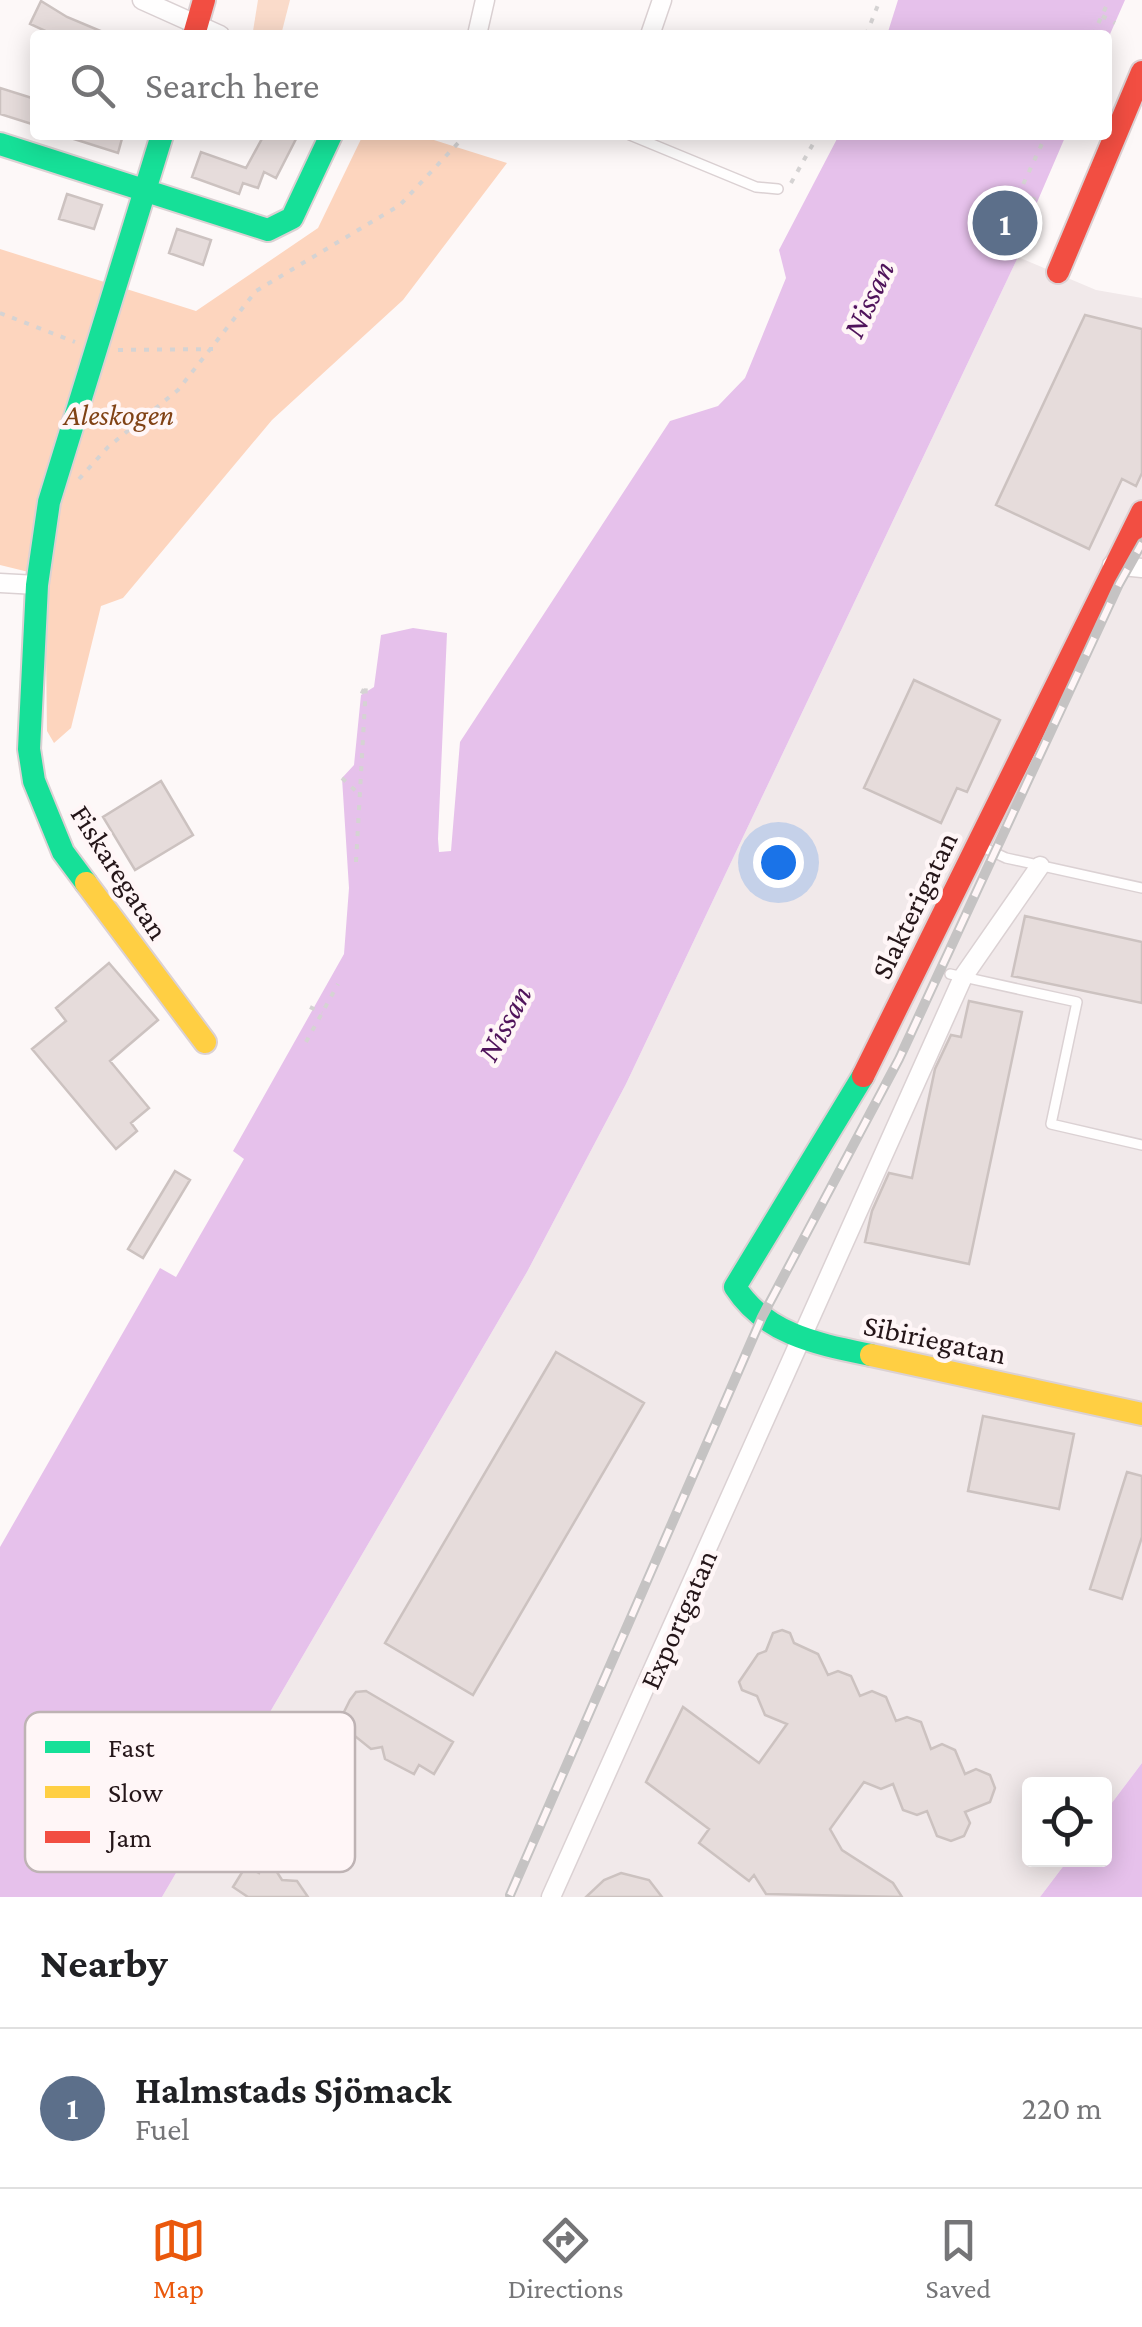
<!DOCTYPE html>
<html lang="en">
<head>
<meta charset="utf-8">
<style>
  :root { --surface:#fff; --page:#f2f2f2; --text:#202124; --muted:#757577; --line:#e0e0e0; --accent:#ea580c }
  body { margin:0; font-family:"Crimson Pro",serif; background:var(--page); color:var(--text) }
  .controls { position:absolute; right:30px; bottom:30px; display:grid; overflow:hidden; border-radius:10px; box-shadow:0 5px 25px #0003 }
  .controls button { width:90px; height:90px; display:grid; place-items:center; padding:0; border:0; border-bottom:2px solid var(--line); background:var(--surface); color:var(--text); font:50px sans-serif }
  .you { position:absolute; left:778px; top:862px; width:35px; height:35px; margin:-25px; border:8px solid #fff; border-radius:50%; background:#1a73e8; box-shadow:0 0 0 15px #1a73e833 }
  .badge { display:grid; place-items:center; width:65px; height:65px; border-radius:50%; background:var(--accent); color:#fff; font-size:32px; font-weight:700 }
  .pin { position:absolute; translate:-50% -50%; border:5px solid #fff; box-shadow:0 2px 10px #0006 }
  .list { margin:0; padding:0; list-style:none }
  h2 { display:flex; justify-content:space-between; align-items:center; height:130px; margin:0; padding:0 40px; font-size:42px }
  h2 small { font-size:32px; font-weight:400; color:var(--muted) }
  .list li { display:grid; grid-template-columns:65px 1fr auto; gap:30px; align-items:center; box-sizing:border-box; height:160px; padding:0 40px; border-top:2px solid var(--line) }
  .list b { display:block; font-size:38px; white-space:nowrap }
  .list p { margin:0; font-size:32px; white-space:nowrap; color:var(--muted) }
  .list em { font-size:32px; font-style:normal; color:var(--muted) }
  .icon { flex:none; width:55px; height:55px; fill:none; stroke:currentColor; stroke-width:2; stroke-linecap:round; stroke-linejoin:round }
  .map { position:relative; flex:none; width:1142px; height:1897px; overflow:hidden }
  .search { position:absolute; background:var(--surface); box-shadow:0 5px 25px #0003; left:30px; right:30px; top:30px; height:110px; display:flex; align-items:center; gap:25px; box-sizing:border-box; padding:0 35px; border-radius:10px; color:var(--muted); font-size:38px }
  .sheet { height:290px; background:var(--surface) }
  nav { display:flex; justify-content:space-around; align-items:center; box-sizing:border-box; height:140px; border-top:2px solid var(--line); background:var(--surface); font-size:28px; color:var(--muted) }
  nav a { display:grid; justify-items:center; gap:5px }
  nav .on { color:var(--accent) }
  .map>svg:first-child { display:block }
</style>
</head>
<body>
<div class="map">
<svg width="1142" height="1897" viewBox="0 0 1142 1897">
  <rect width="100%" height="100%" fill="#fdf8f8"/>
  <!-- built -->
  <path fill="#f1e9ea" d="M1018,257l78,33 46,8v1465l-37,49 -1,-28h-74v76h38l-28,37h-878l365,-625 99,-188z"/>
  <!-- green -->
  <path fill="#fadbca" d="M258,0h32l-9,35 -28,-4z"/>
  <!-- forest -->
  <path fill="#fdd5be" d="M363,135h55l89,28 -104,137 -131,120 -149,178 -22,8 -30,122 -17,15 -7,-12 -2,-155 -45,-11v-316l196,62 122,-83z"/>
  <!-- water -->
  <path fill="#e6c1eb" d="M898,0h227l-18,41v-6h-220z
    M839,135h227l-46,107 -2,15 -392,827 -99,188 -365,625h-162v-350l160,-279 16,9 68,-118 -11,-8 111,-197 5,-66 -7,-110 12,-13 7,-70 13,-8 7,-52 32,-7 34,5 -9,206 1,13 12,-1 9,-109 210,-321 48,-15 27,-28 41,-100 -7,-28z
    M1142,1763v134h-102l28,-37h36l1,-48z"/>
  <!-- building -->
  <path fill="#e6dcdb" stroke="#ccc2c0" stroke-width="2.5" d="M41,1l26,16 43,18h-56l-24,-11z
    M0,88l35,11v26l-35,-11z
    M74,135h49l-5,18 -44,-14z
    M264,135h34l-22,43 -12,-6 -6,16 -15,-5 -4,11 -47,-17 9,-25 45,16z
    M67,194l35,11 -8,24 -35,-10z
    M177,229l34,11 -8,25 -34,-12z
    M1085,315l57,14v144l-6,13 -14,-7 -33,70 -93,-44z
    M914,680l86,40 -33,72 -10,-4 -16,35 -77,-35z
    M161,781l32,54 -58,35 -32,-53z
    M1025,916l117,26v61l-130,-27z
    M109,963l49,57 -48,41 39,47 -18,15 6,8 -21,18 -84,-100 34,-28 -10,-13z
    M969,1001l53,11 -53,252 -104,-22 7,-31 17,-38 23,5 23,-109 16,-34 10,2z
    M175,1171l15,9 -47,78 -15,-9z
    M556,1352l88,51 -171,292 -88,-52z
    M983,1416l91,18 -15,75 -91,-18z
    M1127,1472l15,4v61l-20,62 -32,-10z
    M782,1630l8,3 4,10 24,11 10,21 10,-4 13,5 9,20 12,-5 14,6 10,24 11,-4 14,5 10,27 11,-5 13,6 10,24 11,-5 14,6 5,13 -5,14 -25,10 5,11 -6,13 -13,5 -14,-5 -10,-25 -10,4 -14,-5 -10,-26 -12,5 -17,-7 -34,47 12,21 51,33 9,14 -136,-3 -12,-19 -5,6 -50,-38 10,-14 -63,-47 37,-75 76,56 28,-39 -22,-9 -8,-19 -15,-6 -3,-8 19,-28 8,-3 7,-18z
    M366,1691l87,51 -19,32 -15,-9 -5,9 -29,-15 -3,-12 -11,2 -16,-13 -13,-4 -4,-8 12,-24 6,-8z
    M246,1866l13,7 2,-5 14,1 7,11 15,1 11,16h-60l-15,-10z
    M621,1873l28,7 13,17h-76l18,-17z"/>
  <g fill="none" stroke-linecap="round" stroke-linejoin="round">
    <defs>
      <path id="lane" d="M630,135l126,52 22,2
        M976,844l30,14 136,30
        M950,974l127,28 -26,122 91,21"/>
      <path id="street" d="M142,0l78,35
        M477,35l8,-35
        M650,35l12,-35
        M1112,565l30,3
        M0,583l37,2
        M551,1897l412,-920 77,-111"/>
      <path id="fast" d="M0,144l268,86 24,-12 39,-83
        M86,883l-23,-31 -29,-71 -5,-32 8,-164 12,-83 113,-367
        M863,1076l-128,211c31,48 83,57 136,68"/>
      <path id="slow" d="M86,883l119,159
        M871,1355l271,59"/>
      <path id="jam" d="M194,35l10,-35
        M1058,272l84,-200
        M863,1076l279,-564"/>
    </defs>
    <!-- lane casing -->
    <use href="#lane" stroke="#dbd1d3" stroke-width="12"/>
    <!-- street casing -->
    <use href="#street" stroke="#dbd1d3" stroke-width="21"/>
    <!-- fast casing -->
    <use href="#fast" stroke="#dbd1d3" stroke-width="26"/>
    <!-- slow casing -->
    <use href="#slow" stroke="#dbd1d3" stroke-width="26"/>
    <!-- jam casing -->
    <use href="#jam" stroke="#dbd1d3" stroke-width="26"/>
    <!-- path -->
    <path stroke="#d5d3d3" stroke-width="4" stroke-dasharray="5 8" stroke-linecap="butt" d="M1102,16l13,7
      M866,35l14,-35
      M1093,35l16,-35
      M791,183l27,-48
      M1019,193l19,8
      M1000,233l20,10
      M996,243l50,-108
      M0,313l75,29
      M118,350l95,-1
      M79,479l29,-32 70,-57 78,-99 144,-86 59,-63v-7
      M342,778l17,16
      M356,862l10,-177 -5,10
      M310,1007l12,6
      M306,1042l32,-58"/>
    <!-- lane -->
    <use href="#lane" stroke="#fffefe" stroke-width="9"/>
    <!-- street -->
    <use href="#street" stroke="#fffefe" stroke-width="18"/>
    <!-- fast -->
    <use href="#fast" stroke="#16e098" stroke-width="22"/>
    <!-- slow -->
    <use href="#slow" stroke="#ffcf43" stroke-width="22"/>
    <!-- jam -->
    <use href="#jam" stroke="#f24e42" stroke-width="22"/>
    <defs>
      <path id="rail" d="M510,1895l252,-578 137,-258 220,-475 23,-41"/>
    </defs>
    <!-- rail casing -->
    <use href="#rail" stroke="#c5c3c3" stroke-width="10"/>
    <!-- rail -->
    <use href="#rail" stroke="#fff6f7" stroke-width="6" stroke-dasharray="19" stroke-linecap="butt"/>
  </g>
  <g text-anchor="middle" dominant-baseline="central" stroke-width="9" stroke-linejoin="round" paint-order="stroke">
    <!-- park labels -->
    <g font-size="30" font-style="italic" fill="#804215" stroke="#fff6f7">
      <text x="119" y="414">Aleskogen</text>
    </g>
    <!-- street labels -->
    <g font-size="30" fill="#251619" stroke="#fff6f7">
      <text transform="translate(120 872) rotate(57)">Fiskaregatan</text>
      <text transform="translate(914 905) rotate(-64)">Slakterigatan</text>
      <text transform="translate(935 1339) rotate(12)">Sibiriegatan</text>
      <text transform="translate(678 1619) rotate(-66)">Exportgatan</text>
    </g>
    <!-- water labels -->
    <g font-size="32" font-style="italic" fill="#4f135a" stroke="#fff6f7">
      <text transform="translate(868 299) rotate(-65)">Nissan</text>
      <text transform="translate(504 1023) rotate(-62)">Nissan</text>
    </g>
  </g>
  <!-- legend -->
  <rect x="25" y="1712" width="330" height="160" rx="15" fill="#fff6f7" stroke="#beb3b4" stroke-width="2.5"/>
  <rect x="45" y="1741" width="45" height="12" fill="#16e098"/>
  <rect x="45" y="1786" width="45" height="12" fill="#ffcf43"/>
  <rect x="45" y="1831" width="45" height="12" fill="#f24e42"/>
  <g font-size="28" fill="#251619">
    <text x="108" y="1757">Fast</text>
    <text x="108" y="1802">Slow</text>
    <text x="108" y="1847">Jam</text>
  </g>
</svg>
<div class="controls">
<button><svg class="icon" aria-label="locate" viewBox="0 0 24 24"><circle cx="12" cy="12" r="6"/><path d="M12 2v4M12 18v4M2 12h4M18 12h4"/></svg></button>
</div>
<div class="you"></div>
<div class="pin badge" style="left:1005px;top:223px;background:#5c6f8a">1</div>
<div class="search"><svg class="icon" aria-label="search" viewBox="0 0 24 24"><circle cx="10" cy="10" r="6"/><path d="M15 15l6 6"/></svg>Search here</div>
</div>
<section class="sheet">
<h2>Nearby<small></small></h2>
<ul class="list">
<li><span class="badge" style="background:#5c6f8a">1</span><div><b>Halmstads Sjömack</b><p>Fuel</p></div><em>220 m</em></li>
</ul>
</section>
<nav>
<a class="on"><svg class="icon" aria-label="map" viewBox="0 0 24 24"><path d="M3 6l6-2 6 2 6-2v14l-6 2-6-2-6 2zM9 4v14M15 6v14"/></svg>Map</a>
<a><svg class="icon" aria-label="directions" viewBox="0 0 24 24"><path d="M12 3l9 9-9 9-9-9zM9 14v-3h6M13 9l2 2-2 2"/></svg>Directions</a>
<a><svg class="icon" aria-label="saved" viewBox="0 0 24 24"><path d="M7 4h10v16l-5-4-5 4z"/></svg>Saved</a>
</nav>
</body>
</html>
